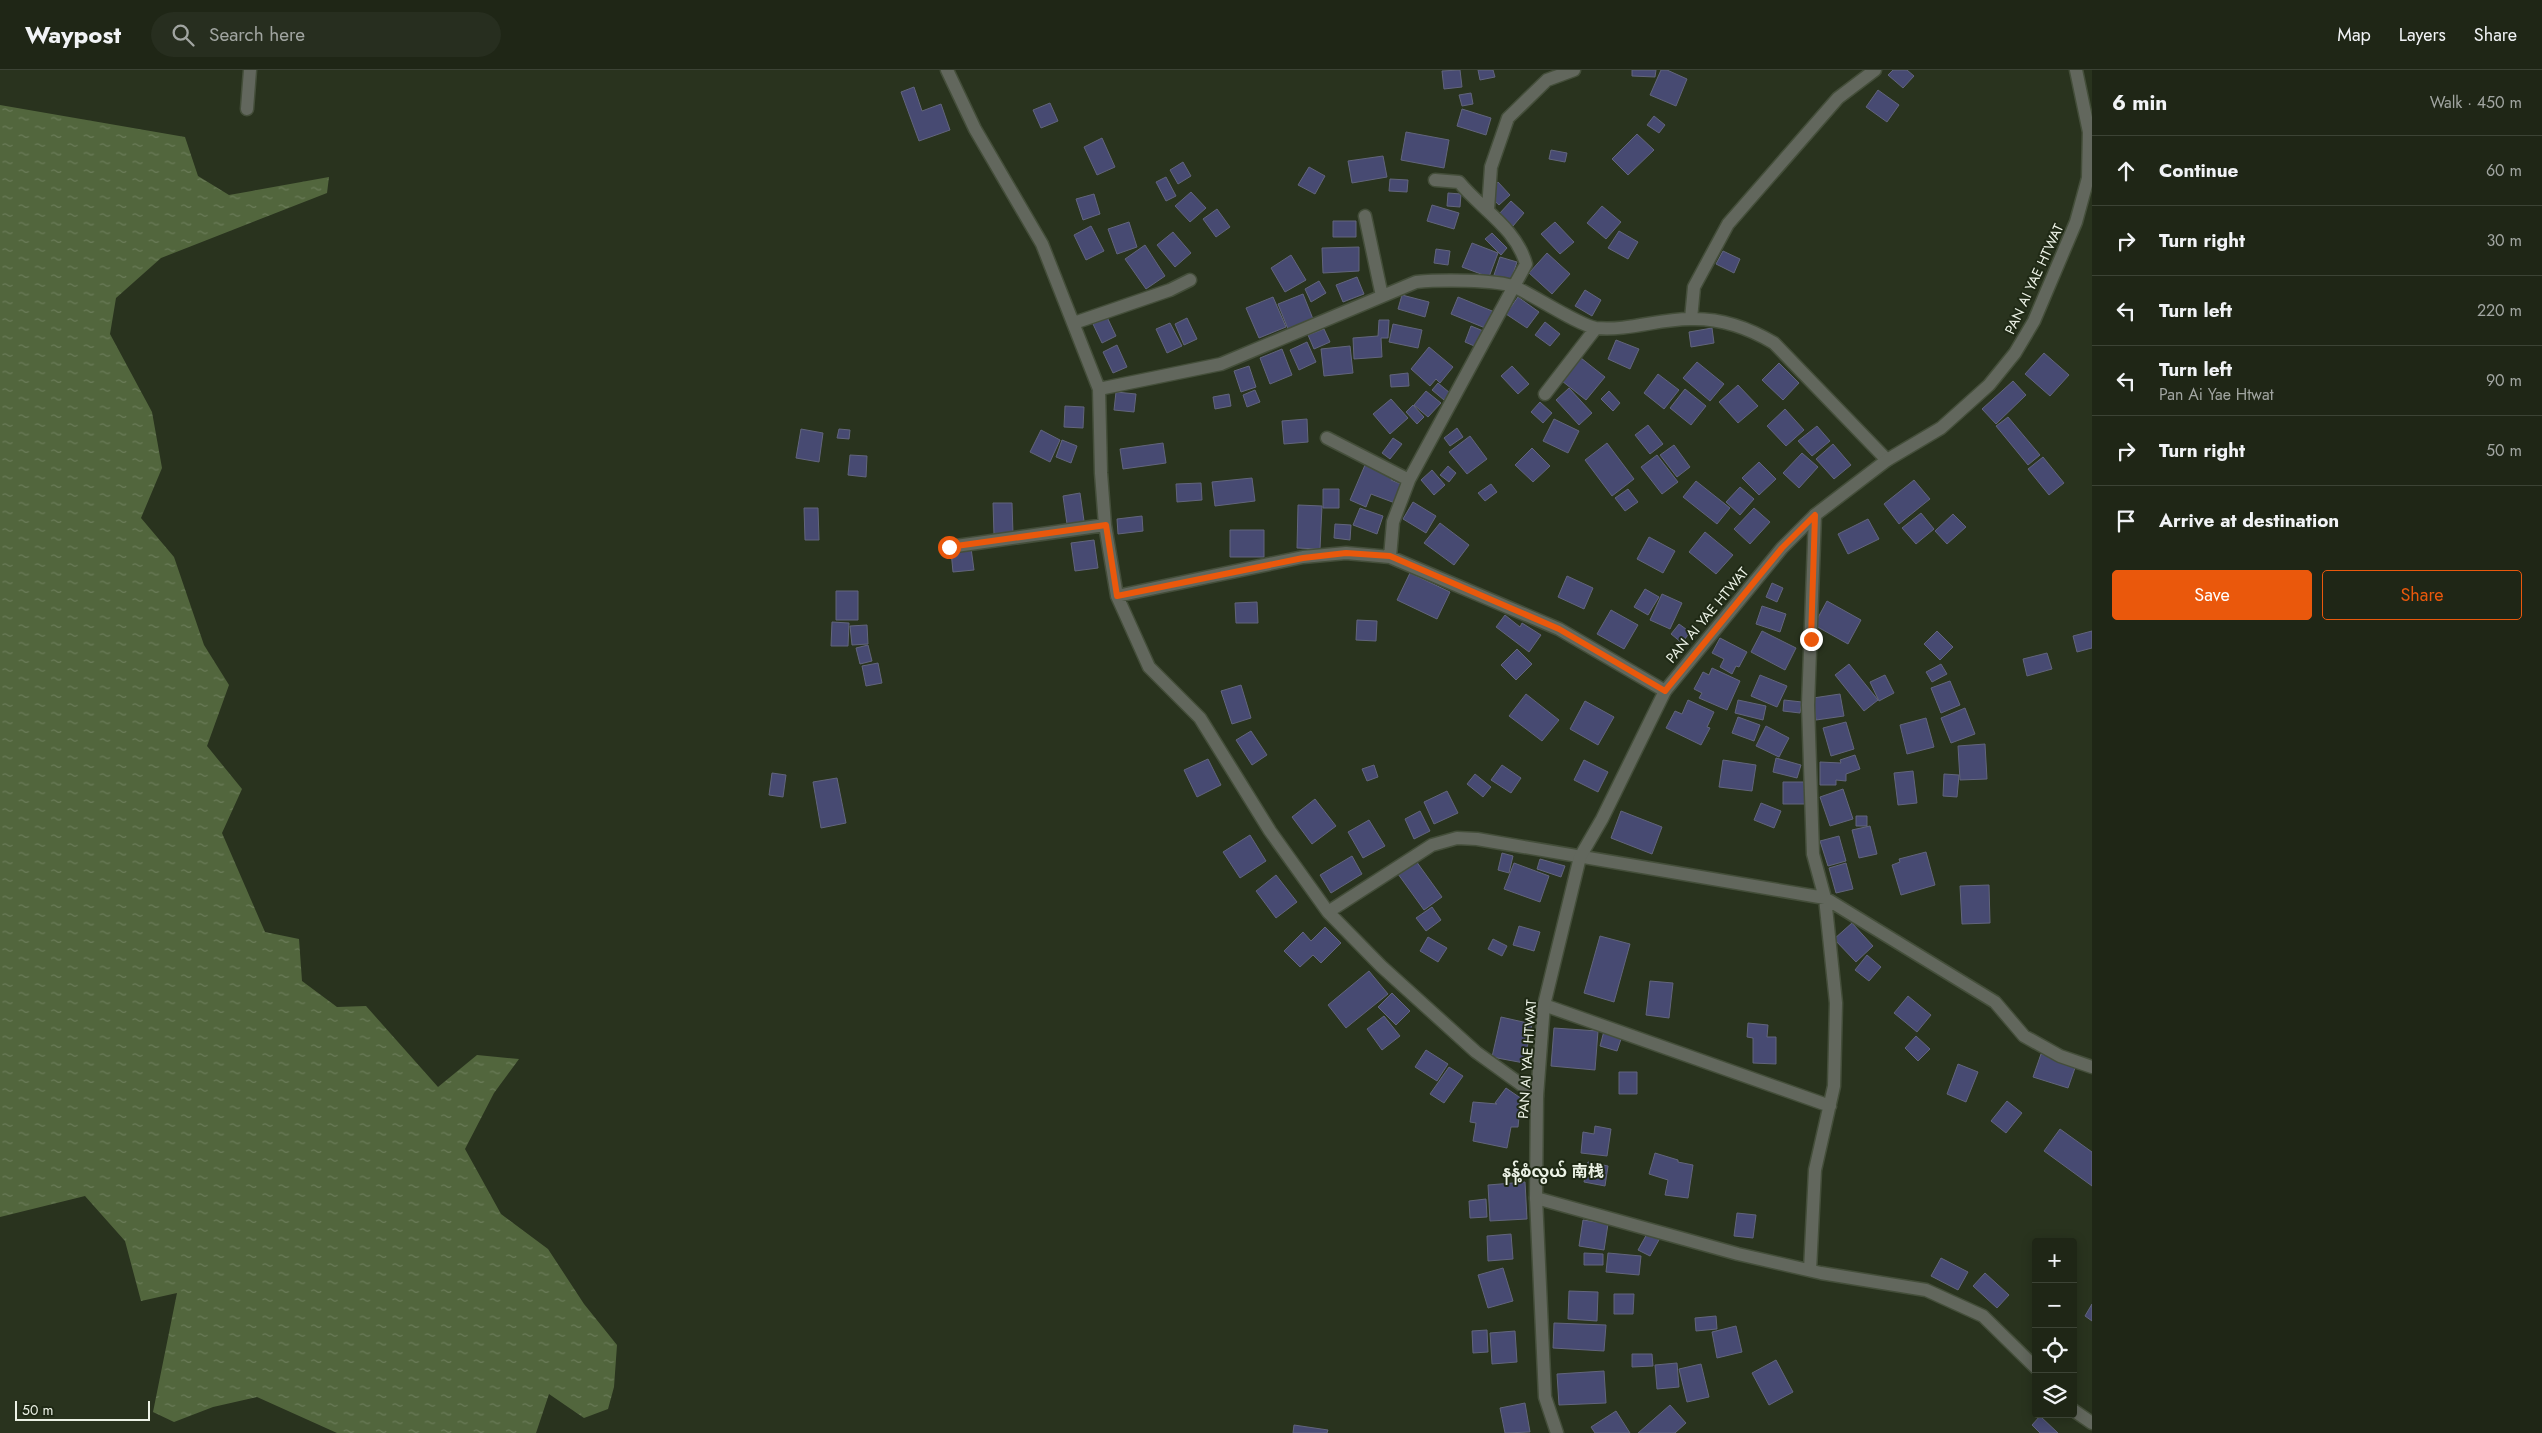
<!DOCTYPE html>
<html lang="en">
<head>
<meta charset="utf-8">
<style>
  :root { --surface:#1f2616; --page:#272e1f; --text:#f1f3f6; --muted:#a1a5a1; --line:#3c4335; --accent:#ea580c }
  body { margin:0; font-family:Jost,"Noto Sans SC","Noto Sans Myanmar",sans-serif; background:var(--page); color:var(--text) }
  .controls { position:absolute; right:15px; bottom:15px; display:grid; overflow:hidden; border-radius:5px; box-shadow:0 2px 12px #0003 }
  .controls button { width:45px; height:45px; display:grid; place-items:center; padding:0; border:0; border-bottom:1px solid var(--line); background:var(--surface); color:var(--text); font:25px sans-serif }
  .scale { position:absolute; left:15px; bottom:12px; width:135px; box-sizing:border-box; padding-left:5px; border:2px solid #ecf2e6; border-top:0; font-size:14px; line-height:18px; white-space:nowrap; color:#ecf2e6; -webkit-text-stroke:4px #1f2915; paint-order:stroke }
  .stop { position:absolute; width:15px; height:15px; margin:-11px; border:4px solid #ea580c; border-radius:50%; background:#fff }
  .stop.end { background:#ea580c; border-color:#fff; box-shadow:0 1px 5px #0008 }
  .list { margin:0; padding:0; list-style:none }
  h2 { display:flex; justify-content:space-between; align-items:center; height:65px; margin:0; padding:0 20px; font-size:21px }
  h2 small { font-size:16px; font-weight:400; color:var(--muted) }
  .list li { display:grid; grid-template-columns:32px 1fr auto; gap:15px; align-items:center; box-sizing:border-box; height:70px; padding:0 20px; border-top:1px solid var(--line) }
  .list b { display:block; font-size:19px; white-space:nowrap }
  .list p { margin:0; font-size:16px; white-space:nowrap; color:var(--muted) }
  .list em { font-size:16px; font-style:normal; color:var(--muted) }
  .actions { display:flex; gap:10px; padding:15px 20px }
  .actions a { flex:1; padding:11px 0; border:1px solid var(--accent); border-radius:5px; text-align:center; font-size:18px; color:var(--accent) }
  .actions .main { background:var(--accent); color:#fff }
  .icon { flex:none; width:28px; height:28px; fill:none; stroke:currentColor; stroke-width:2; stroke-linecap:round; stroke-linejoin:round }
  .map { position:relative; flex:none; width:2092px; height:1363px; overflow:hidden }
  header { display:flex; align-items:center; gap:30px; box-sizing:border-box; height:70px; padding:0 25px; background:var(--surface); border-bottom:1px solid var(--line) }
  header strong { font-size:24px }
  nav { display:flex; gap:28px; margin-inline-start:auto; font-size:18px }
  .search { width:350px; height:45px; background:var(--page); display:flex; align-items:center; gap:12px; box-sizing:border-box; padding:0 18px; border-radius:28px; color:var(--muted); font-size:19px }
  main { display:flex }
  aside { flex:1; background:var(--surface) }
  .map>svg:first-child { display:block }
</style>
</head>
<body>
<header>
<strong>Waypost</strong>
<div class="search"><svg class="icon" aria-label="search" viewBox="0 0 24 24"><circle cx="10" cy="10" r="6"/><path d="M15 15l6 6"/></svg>Search here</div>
<nav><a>Map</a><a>Layers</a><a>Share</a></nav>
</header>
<main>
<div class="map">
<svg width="2092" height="1363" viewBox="0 0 2092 1363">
  <defs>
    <pattern id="water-ripples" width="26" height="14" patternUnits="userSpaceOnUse" patternTransform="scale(1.25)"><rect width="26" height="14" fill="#52663d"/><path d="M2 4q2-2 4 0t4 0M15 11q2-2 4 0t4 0" fill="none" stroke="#6b7c59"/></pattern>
  </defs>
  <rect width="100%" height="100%" fill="#29331e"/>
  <!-- water -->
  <path fill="url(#water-ripples)" d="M0,35l185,32 13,39 31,19 100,-18 -2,16 -166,65 -45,40 -6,36 42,78 10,56 -21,50 33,39 30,88 25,40 -22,61 35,43 -20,44 43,99 34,7 3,42 35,26 29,-1 72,81 39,-32 42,4 -25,34 -29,56 36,65 47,35 36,55 33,41 -3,42 -6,22 -24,9 -35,-24 -13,39h-199l-80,-36 -44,10 -39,15 -21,-10 24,-119 -36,8 -16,-60 -40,-45 -85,21z"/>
  <!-- building -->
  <path fill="#474a72" stroke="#62657c" d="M1460,0l2,17 -18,2 -2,-18z
    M1478,0h15l2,7 -15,3z
    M1632,0h24l-1,7 -23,-1z
    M1661,0h6l20,9 -11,27 -26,-11z
    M1893,0h14l7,6 -11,12 -15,-13z
    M914,17l8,24 19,-7 9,26 -31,11 -18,-49z
    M1878,20l21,15 -12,17 -21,-15z
    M1471,23l2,11 -11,2 -3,-11z
    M1050,33l8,18 -17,7 -8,-18z
    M1462,39l29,9 -5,17 -29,-9z
    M1654,46l11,9 -6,8 -12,-8z
    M1406,62l43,8 -5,28 -43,-8z
    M1637,64l17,16 -26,25 -16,-16z
    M1102,68l13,29 -18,8 -13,-28z
    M1551,80l16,3 -2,9 -16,-3z
    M1383,86l4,21 -35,6 -4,-22z
    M1183,92l8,14 -13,8 -8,-14z
    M1309,97l16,9 -10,18 -17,-9z
    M1166,107l10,19 -10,5 -10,-19z
    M1390,109l18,1 -1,12 -18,-1z
    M1498,112l12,13 -11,10 -13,-12z
    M1191,122l15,16 -16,14 -15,-16z
    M1448,123l13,1 -1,13 -13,-1z
    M1094,124l6,20 -17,6 -7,-21z
    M1511,131l13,12 -11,13 -14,-12z
    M1432,135l27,8 -5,16 -27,-8z
    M1602,136l19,16 -15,17 -19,-16z
    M1217,139l13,18 -14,10 -13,-18z
    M1333,151h23v16h-23z
    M1129,152l8,25 -20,7 -9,-25z
    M1555,152l19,20 -14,12 -19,-20z
    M1091,156l13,25 -18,9 -12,-25z
    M1619,161l19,11 -10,17 -20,-11z
    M1173,162l18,21 -16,14 -18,-22z
    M1492,163l15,15 -6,7 -16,-16z
    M1472,173l26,10 -9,24 -27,-10z
    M1145,175l20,31 -19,13 -21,-30z
    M1359,177v24l-36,2 -1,-25z
    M1436,179l14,2 -2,14 -14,-2z
    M1723,181l17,8 -6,14 -18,-9z
    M1547,183l23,21 -18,20 -23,-21z
    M1291,185l15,25 -21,12 -14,-24z
    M1500,187l17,5 -6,18 -17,-5z
    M1357,207l7,17 -21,8 -7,-17z
    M1319,211l7,12 -15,9 -6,-13z
    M1585,220l16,10 -9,16 -17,-10z
    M1303,224l10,25 -25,10 -10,-25z
    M1402,225l27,7 -4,15 -27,-8z
    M1273,227l13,30 -27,11 -13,-30z
    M1458,227l39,16 -7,17 -39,-16z
    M1518,227l21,15 -12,16 -21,-14z
    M1107,247l9,19 -14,7 -9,-19z
    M1187,248l10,21 -13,6 -9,-21z
    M1379,250h10l-1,18h-7l1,19 -28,2 -1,-21 25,-2z
    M1545,252l15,12 -10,12 -15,-11z
    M1170,253l12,23 -15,7 -11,-24z
    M1393,254l29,6 -4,18 -29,-6z
    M1471,256l15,6 -7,16 -14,-6z
    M1712,258l2,15 -23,4 -2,-15z
    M1324,259l6,13 -16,7 -6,-14z
    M1616,270l23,9 -9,20 -22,-10z
    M1307,272l9,20 -17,8 -9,-20z
    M1117,275l10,22 -14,6 -10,-21z
    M1350,276l3,27 -29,3 -3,-27z
    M1429,277l24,20 -13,16 -4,-4 -6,7 -19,-17z
    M1282,279l10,26 -22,9 -10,-26z
    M2044,283l25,22 -19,21 -25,-22z
    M1581,288l24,19 -19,23 -24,-19z
    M1697,292l27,22 -14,17 -27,-23z
    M1779,293l20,20 -16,17 -21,-20z
    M1249,296l7,21 -15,5 -7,-21z
    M1512,296l17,18 -11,10 -17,-18z
    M1408,303l1,13 -18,1 -1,-12z
    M1658,304l21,16 -15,19 -20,-16z
    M2013,311l13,14 -30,29 -14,-15z
    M1438,313l12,10 -6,7 -12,-10z
    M1738,315l20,21 -20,17 -19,-21z
    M1569,318l23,25 -13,12 -23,-25z
    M1685,319l21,17 -15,19 -21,-17z
    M1255,320l5,12 -13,5 -4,-12z
    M1426,321l15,12 -13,14 -14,-12z
    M1609,321l11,12 -7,8 -12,-12z
    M1116,322l20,2 -2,18 -20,-2z
    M1229,324l2,12 -16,3 -2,-12z
    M1391,329l17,19 -18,16 -17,-20z
    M1540,332l12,11 -9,10 -12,-11z
    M1413,335l11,12 -7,7 -11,-12z
    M1065,336l19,1 -1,21 -19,-1z
    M1785,339l19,21 -18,16 -19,-20z
    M2008,347l32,38 -12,10 -32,-39z
    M1307,349l1,23 -24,2 -2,-23z
    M1554,349l25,12 -11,22 -25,-12z
    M1648,355l15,19 -13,10 -15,-19z
    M1817,356l13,15 -18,15 -14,-15z
    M1457,358l6,9 -13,9 -6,-8z
    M801,359l22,4 -4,29 -23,-4z
    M839,359l11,1 -1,9 -12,-1z
    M1041,360l19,10 -10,22 -20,-10z
    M1470,366l17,23 -20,15 -18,-22z
    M1393,368l9,6 -12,15 -8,-6z
    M1062,370l15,6 -6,17 -15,-6z
    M1163,373l3,20 -43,6 -3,-20z
    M1607,373l27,36 -22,17 -27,-36z
    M1833,374l18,21 -17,14 -18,-20z
    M1674,375l16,22 -13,10 -17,-22z
    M1532,378l18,18 -17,16 -18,-17z
    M1802,383l16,14 -19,21 -16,-15z
    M850,385l17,1 -1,21 -18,-2z
    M1657,385l21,27 -16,12 -21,-27z
    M2043,387l21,26 -15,12 -21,-26z
    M1759,392l17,17 -17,16 -17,-17z
    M1365,395l28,12 -2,3 12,5 -8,18 -24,-9 -5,13 -16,-7z
    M1448,396l8,7 -7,9 -9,-7z
    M1432,400l13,15 -11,10 -13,-15z
    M1252,408l3,23 -40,5 -3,-24z
    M1914,410l16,19 -31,25 -15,-20z
    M1696,411l34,27 -13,16 -34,-27z
    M1201,413l1,17 -25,2 -1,-18z
    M1491,414l6,8 -12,9 -7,-8z
    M1740,417l14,12 -14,16 -14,-13z
    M1323,419h16v19h-16z
    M1628,419l10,13 -13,9 -10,-13z
    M1080,423l4,28 -17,3 -4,-28z
    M1413,432l23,14 -10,17 -23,-14z
    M993,433h19l1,31 -19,1z
    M1298,435l24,1 -2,43 -23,-1z
    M804,438h14l1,32h-14z
    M1360,438l23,8 -6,18 -24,-9z
    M1754,438l16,14 -20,22 -16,-15z
    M1921,443l13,16 -18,15 -14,-16z
    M1953,444l13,13 -19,17 -12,-13z
    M1142,446l1,15 -25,3 -1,-15z
    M1868,449l11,20 -31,15 -10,-20z
    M1440,453l29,22 -15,20 -30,-22z
    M1335,454l16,1 -1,15 -16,-2z
    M1230,460h34v27h-34z
    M1705,462l28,23 -17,19 -27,-22z
    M1649,467l26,14 -12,22 -26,-14z
    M1094,470l4,28 -23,3 -4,-28z
    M971,478l3,22 -21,2 -2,-21z
    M1410,503l40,19 -13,27 -40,-19z
    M1567,506l26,12 -9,21 -26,-12z
    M1772,513l11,5 -6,14 -11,-5z
    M1645,519l14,8 -11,18 -14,-8z
    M836,521h22v29h-22z
    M1662,524l20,9 -12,26 -20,-9z
    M1827,531l34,19 -13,24 -34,-19z
    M1257,532l1,21h-22l-1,-20z
    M1762,536l24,8 -6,18 -24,-8z
    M1611,540l27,15 -14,24 -27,-15z
    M1505,545l15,12 2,-4 19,12 -12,17 -33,-25z
    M1357,550l20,1 -1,20 -20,-1z
    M832,552l17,1 -1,23h-17z
    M1679,554l11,8 -8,11 -11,-9z
    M867,555l1,19 -16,1 -2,-19z
    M1762,561l34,17 -11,22 -34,-18z
    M1937,561l16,16 -13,13 -16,-16z
    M2092,561v17l-15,4 -4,-16z
    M1720,568l27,14 -8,15 -3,-1 -4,8 -12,-7 4,-8 -12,-6z
    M868,575l4,16 -12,3 -4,-16z
    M1517,579l15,15 -16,16 -15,-15z
    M2047,583l5,16 -25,7 -4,-17z
    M878,593l4,20 -16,3 -4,-20z
    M1849,594l29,36 -14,11 -29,-36z
    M1941,594l6,10 -15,8 -6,-10z
    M1712,598l28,13 -13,29 -28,-12 3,-5 -8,-4 9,-17 6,3z
    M1760,605l27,11 -10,21 -26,-11z
    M1885,605l9,18 -15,8 -9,-19z
    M1950,611l10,24 -19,8 -10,-25z
    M1241,615l10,33 -19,6 -11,-33z
    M1526,624l33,26 -17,21 -33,-25z
    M1840,624l4,22 -28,4 -3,-22z
    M1688,630l26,12 -7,15 3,1 -9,17 -35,-17 9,-17 7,3z
    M1738,630l28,6 -3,14 -28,-7z
    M1784,630l18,2 -2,11 -17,-2z
    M1585,631l29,16 -16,28 -28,-16z
    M1965,638l10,26 -24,9 -10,-25z
    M1738,647l22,8 -6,16 -22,-8z
    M1926,648l8,29 -27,7 -7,-29z
    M1846,652l8,27 -23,7 -8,-28z
    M1766,656l23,12 -10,19 -23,-11z
    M1251,661l16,24 -15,10 -16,-25z
    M1985,674l2,35 -27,1 -2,-34z
    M1855,685l5,14 -14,5v7l-10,-1v5h-16v-23l21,1 -1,-3z
    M1776,688l25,7 -4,13 -24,-6z
    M1208,689l13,26 -24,12 -13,-27z
    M1584,690l24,12 -10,20 -24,-12z
    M1723,690l33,5 -4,26 -33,-4z
    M1374,695l4,12 -11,4 -5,-12z
    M1502,695l19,13 -10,15 -20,-13z
    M1913,701l4,32 -19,2 -4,-32z
    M772,703l14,2 -3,22 -14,-2z
    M1475,704l16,13 -8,10 -16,-13z
    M1944,704l15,1 -2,22 -14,-1z
    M837,708l9,45 -25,5 -8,-46z
    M1783,712h25v22h-25z
    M1843,719l10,30 -23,7 -10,-29z
    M1447,721l11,22 -24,11 -10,-22z
    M1315,729l21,27 -24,18 -20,-27z
    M1761,733l20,8 -7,17 -20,-8z
    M1420,741l10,20 -16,8 -9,-20z
    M1621,741l41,16 -10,27 -41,-16z
    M1856,746h11v10h-11z
    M1369,750l16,26 -22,12 -15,-26z
    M1870,756l7,28 -18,4 -7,-28z
    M1250,765l16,26 -26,17 -17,-26z
    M1839,766l7,25 -18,5 -8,-25z
    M1926,782l9,33 -34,10 -9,-30 8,-3 -1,-3z
    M1502,783l11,3 -4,17 -11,-3z
    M1352,786l10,18 -31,19 -11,-18z
    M1540,789l25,7 -4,11 -24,-8z
    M1416,791l26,36 -18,13 -26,-36z
    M1514,793l35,13 -9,26 -36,-13z
    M1846,793l7,26 -17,4 -7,-25z
    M1276,805l21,27 -21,16 -20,-27z
    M1989,815l1,38 -28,1 -2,-38z
    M1432,837l9,13 -15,11 -10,-13z
    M1852,853l21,23 -17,16 -22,-23z
    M1519,856l21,6 -6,19 -21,-6z
    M1325,857l16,16 -20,20 -8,-8 -13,12 -16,-16 19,-19 8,9z
    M1600,866l30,8 -16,58 -30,-9z
    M1428,867l19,11 -9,14 -18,-11z
    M1493,869l14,7 -5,10 -14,-7z
    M1867,885l14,12 -12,14 -14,-11z
    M1369,901l19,23 -42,34 -18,-23z
    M1650,911l23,2 -4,35 -23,-3z
    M1392,923l18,18 -14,14 -18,-18z
    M1908,926l23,19 -14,17 -23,-19z
    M1384,946l16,20 -18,14 -15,-21z
    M1501,947l31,7 -8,39 -32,-6z
    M1748,953l20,2 -1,12h9v27l-23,-1v-25l-6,-1z
    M1554,958l44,3 -3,39 -44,-4z
    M1604,961l18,5 -5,15 -17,-5z
    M1916,966l14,13 -12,12 -13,-13z
    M1426,980l22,14 -11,17 -22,-14z
    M2041,984l35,11 -8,23 -35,-11z
    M1958,994l20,8 -12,30 -19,-8z
    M1449,997l14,9 -19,27 -14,-9z
    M1619,1002h18v22h-18z
    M1506,1018l16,11 -5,7 3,1 -2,20h-7l-4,21 -34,-7 3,-18 -6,-1 3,-20 24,2 -2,-1z
    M2007,1031l15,12 -16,20 -15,-12z
    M1595,1056l16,3 -4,27 -26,-3 2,-21 11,2z
    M2060,1059l32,23v34l-48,-35z
    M1655,1083l23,7v2l15,3 -5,33 -23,-3 3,-15 -19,-6z
    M1588,1092l20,4 -3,20 -21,-4z
    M1525,1112l2,37 -37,2 -2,-36z
    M1486,1129l1,18 -17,1 -1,-17z
    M1737,1143l19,2 -3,23 -19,-2z
    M1583,1150l25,4 -4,26 -25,-4z
    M1648,1162l12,6 -10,18 -12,-6z
    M1511,1164l2,25 -25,2 -1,-25z
    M1584,1183l19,1v11h-19z
    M1608,1183l33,3 -2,19 -33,-3z
    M1941,1188l27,14 -10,18 -27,-14z
    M1503,1198l10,33 -25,7 -10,-33z
    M1985,1203l24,22 -12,13 -24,-22z
    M1569,1221l29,1 -1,29 -29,-2z
    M1614,1224h20l-1,20h-19z
    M2092,1234v17l-7,-5z
    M1716,1246l1,13 -21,2 -1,-13z
    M1554,1253l52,2 -2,26 -51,-3z
    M1736,1256l6,26 -25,6 -5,-26z
    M1487,1260l1,22 -15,1 -1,-22z
    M1515,1261l2,31 -25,2 -2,-31z
    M1632,1284h20l1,12 -21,1z
    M1776,1290l17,32 -24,13 -17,-32z
    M1677,1293l2,24 -22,2 -2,-24z
    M1701,1294l8,33 -22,5 -8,-33z
    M1604,1301l2,32 -47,2 -2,-31z
    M1525,1333l5,29 -25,1 -5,-25z
    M1670,1335l16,18 -11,10h-37z
    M1616,1341l14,22h-35l-4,-6z
    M2040,1346l18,17h-18l-8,-8z
    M1294,1355l34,5 -1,3h-34z"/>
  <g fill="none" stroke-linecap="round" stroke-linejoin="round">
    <defs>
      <path id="minor" d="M947,0l28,59 67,115 57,145 2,84 4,52 12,71 32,71 51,51 70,113 58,81 53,54 95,86 61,44
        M247,39l3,-39
        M1488,139l3,-42 17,-49 39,-38 27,-10
        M1365,146l17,80
        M1691,249l3,-32 34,-63 110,-126 37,-28
        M1074,253l96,-33 20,-10
        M1099,319l122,-25 195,-82c21,-2 80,-3 99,5 18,8 65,39 81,41 33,3 62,-9 94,-9 29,-1 59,9 84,24l113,117
        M1545,324l51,-66
        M1327,368l82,42
        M949,477l156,-22
        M1390,487l3,-35 16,-42 117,-216c-10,-36 -45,-55 -67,-82l-24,-2
        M1117,526l186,-39 43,-4 44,4 169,72 106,62
        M1328,842l104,-67 25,-7 20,1 348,59 170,104 29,34 36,20 32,11
        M1544,935l286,101
        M1536,1128l202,56 83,19 105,17 57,26 53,52
        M1810,1200l5,-100 19,-84 2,-83 -11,-105 -12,-44 -5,-149 7,-190
        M2073,1340l19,13"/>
      <path id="tertiary" d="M1557,1363l-12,-36 -9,-199 1,-102 7,-91 36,-148 22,-38 63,-128 117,-143 33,-33 72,-55 54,-32 48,-43 26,-32 19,-32 42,-99 12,-44 1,-46 -13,-62"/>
    </defs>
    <!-- minor casing -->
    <use href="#minor" stroke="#444e3a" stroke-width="15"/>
    <!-- tertiary casing -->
    <use href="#tertiary" stroke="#444e3a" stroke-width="15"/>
    <!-- minor -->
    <use href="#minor" stroke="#62675d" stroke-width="12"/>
    <!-- tertiary -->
    <use href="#tertiary" stroke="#62675d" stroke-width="12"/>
  </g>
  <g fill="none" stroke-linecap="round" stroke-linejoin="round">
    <!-- route -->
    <path stroke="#ea580c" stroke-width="6" d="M949,477l157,-22 11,71 186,-38 43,-5 44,3 169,73 106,62 117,-143 33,-33 -4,124"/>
  </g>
  <g text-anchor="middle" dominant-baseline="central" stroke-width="4" stroke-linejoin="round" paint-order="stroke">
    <!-- street labels -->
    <g font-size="14" fill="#ecf2e6" stroke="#1f2915">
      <text transform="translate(2034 209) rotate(-65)">PAN AI YAE HTWAT</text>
      <text transform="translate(1707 545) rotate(-50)">PAN AI YAE HTWAT</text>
      <text transform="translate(1527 989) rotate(-86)">PAN AI YAE HTWAT</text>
    </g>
    <!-- quarter labels -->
    <g font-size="16" font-weight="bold" fill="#ecf2e6" stroke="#1f2915">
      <text x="1553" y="1101">နန့်စံလွယ် 南栈</text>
    </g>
  </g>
</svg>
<div class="controls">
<button>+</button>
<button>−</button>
<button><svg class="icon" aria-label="locate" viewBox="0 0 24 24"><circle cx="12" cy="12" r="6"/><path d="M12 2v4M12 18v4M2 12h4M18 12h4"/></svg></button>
<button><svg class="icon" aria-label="layers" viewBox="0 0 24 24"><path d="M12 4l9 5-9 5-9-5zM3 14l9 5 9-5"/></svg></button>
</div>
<div class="scale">50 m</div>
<div class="stop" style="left:949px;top:477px"></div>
<div class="stop end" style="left:1811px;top:569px"></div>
</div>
<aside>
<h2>6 min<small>Walk · 450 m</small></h2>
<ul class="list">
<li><svg class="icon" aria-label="ahead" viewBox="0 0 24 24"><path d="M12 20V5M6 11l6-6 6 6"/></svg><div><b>Continue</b></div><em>60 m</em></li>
<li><svg class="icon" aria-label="right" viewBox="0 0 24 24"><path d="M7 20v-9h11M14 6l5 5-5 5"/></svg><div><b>Turn right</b></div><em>30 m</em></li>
<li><svg class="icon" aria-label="left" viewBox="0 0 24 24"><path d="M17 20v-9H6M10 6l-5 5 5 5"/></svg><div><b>Turn left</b></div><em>220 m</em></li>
<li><svg class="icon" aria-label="left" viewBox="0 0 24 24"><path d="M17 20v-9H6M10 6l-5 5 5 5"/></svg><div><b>Turn left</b><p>Pan Ai Yae Htwat</p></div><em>90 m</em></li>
<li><svg class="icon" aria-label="right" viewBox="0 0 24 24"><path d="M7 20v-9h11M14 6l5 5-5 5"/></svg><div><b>Turn right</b></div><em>50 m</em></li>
<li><svg class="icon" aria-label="arrive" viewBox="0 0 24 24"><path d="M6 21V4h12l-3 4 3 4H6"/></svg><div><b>Arrive at destination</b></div></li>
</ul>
<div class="actions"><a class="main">Save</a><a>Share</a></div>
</aside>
</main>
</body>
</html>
